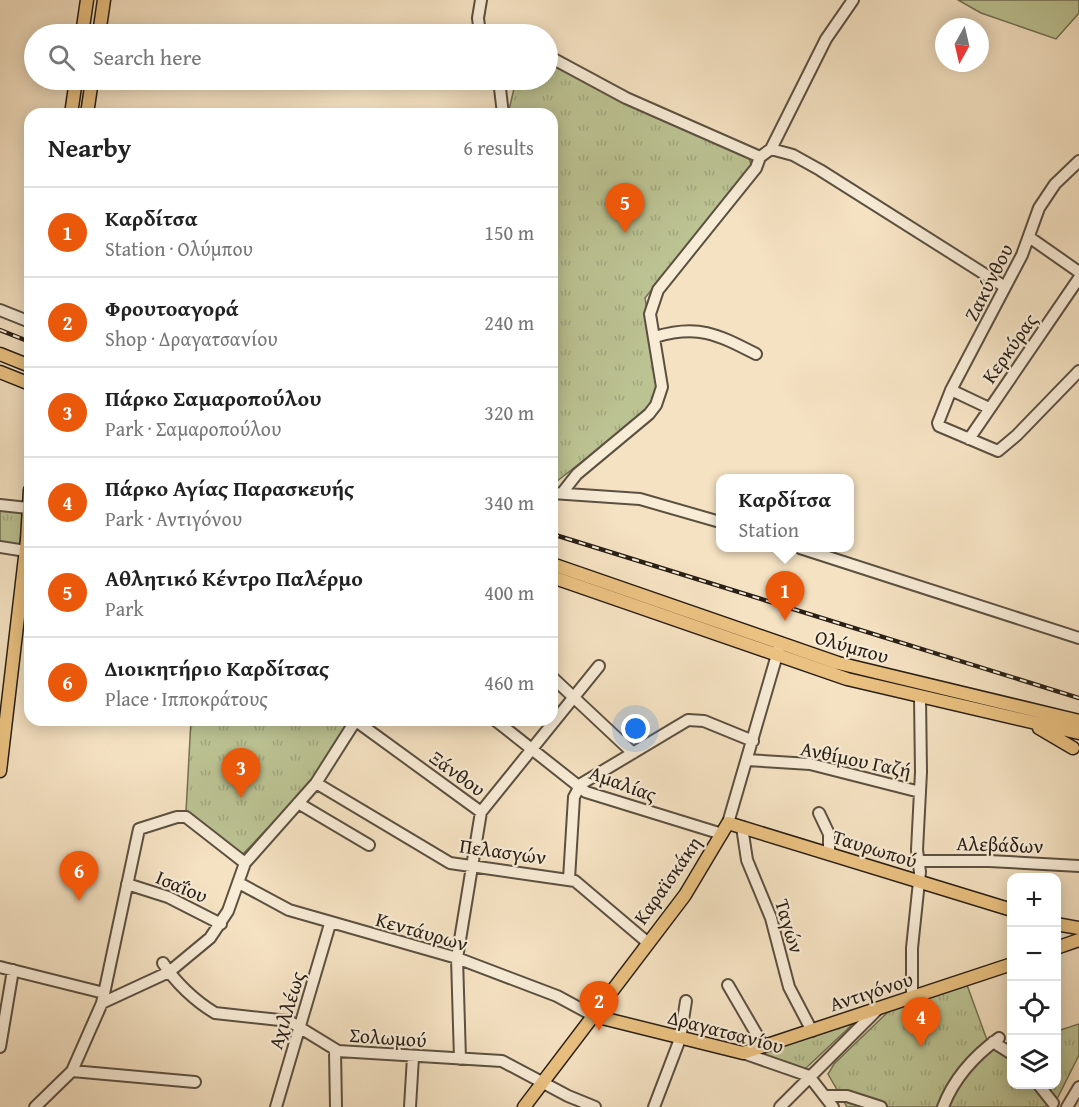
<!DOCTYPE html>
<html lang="en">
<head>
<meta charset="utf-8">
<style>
  :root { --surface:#fff; --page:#f2f2f2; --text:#222; --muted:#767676; --line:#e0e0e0; --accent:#ea580c }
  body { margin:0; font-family:"Gentium Book Plus",serif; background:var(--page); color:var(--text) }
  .controls { position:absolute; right:18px; bottom:18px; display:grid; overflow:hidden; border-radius:12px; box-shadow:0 3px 15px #0003 }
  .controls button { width:54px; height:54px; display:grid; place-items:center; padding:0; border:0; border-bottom:2px solid var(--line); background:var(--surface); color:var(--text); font:30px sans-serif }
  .compass { position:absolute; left:935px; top:18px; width:54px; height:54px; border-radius:50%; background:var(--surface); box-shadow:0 3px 15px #0003; rotate:188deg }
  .you { position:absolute; left:636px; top:729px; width:21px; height:21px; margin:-15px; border:4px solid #fff; border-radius:50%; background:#1a73e8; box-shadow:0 0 0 9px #1a73e833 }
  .badge { display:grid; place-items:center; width:39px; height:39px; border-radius:50%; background:var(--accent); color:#fff; font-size:20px; font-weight:700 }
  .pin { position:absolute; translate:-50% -50px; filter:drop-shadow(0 2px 3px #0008) }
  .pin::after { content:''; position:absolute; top:32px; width:21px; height:18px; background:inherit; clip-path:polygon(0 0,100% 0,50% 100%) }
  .popup { position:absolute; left:716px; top:474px; width:138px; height:78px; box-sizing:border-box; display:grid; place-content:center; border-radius:12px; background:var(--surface); filter:drop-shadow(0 2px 4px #0005); font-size:20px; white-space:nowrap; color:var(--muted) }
  .popup b { font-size:22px; color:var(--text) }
  .popup::after { content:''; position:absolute; left:50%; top:100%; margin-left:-12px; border:12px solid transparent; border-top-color:var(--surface) }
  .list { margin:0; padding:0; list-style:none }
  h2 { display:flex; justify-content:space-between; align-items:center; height:78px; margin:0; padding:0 24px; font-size:26px }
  h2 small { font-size:20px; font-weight:400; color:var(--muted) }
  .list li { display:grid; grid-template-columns:39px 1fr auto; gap:18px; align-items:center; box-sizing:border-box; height:90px; padding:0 24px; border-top:2px solid var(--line) }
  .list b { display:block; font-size:22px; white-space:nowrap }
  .list p { margin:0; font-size:20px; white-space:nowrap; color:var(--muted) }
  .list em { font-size:20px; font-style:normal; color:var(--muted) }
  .icon { flex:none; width:33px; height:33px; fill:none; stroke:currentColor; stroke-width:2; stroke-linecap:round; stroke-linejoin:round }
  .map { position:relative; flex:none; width:1079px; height:1107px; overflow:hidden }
  .search { position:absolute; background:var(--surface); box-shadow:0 3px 15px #0003; left:24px; top:24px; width:534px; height:66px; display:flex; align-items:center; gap:15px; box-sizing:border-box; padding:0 21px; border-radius:33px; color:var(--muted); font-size:22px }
  .panel { position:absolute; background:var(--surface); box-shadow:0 3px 15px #0003; left:24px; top:108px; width:534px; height:618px; border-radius:18px }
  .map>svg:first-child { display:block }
</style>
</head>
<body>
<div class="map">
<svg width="1079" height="1107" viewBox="0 0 1079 1107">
  <defs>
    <pattern id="park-tufts" width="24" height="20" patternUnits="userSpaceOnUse" patternTransform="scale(1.5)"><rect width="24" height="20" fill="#bcc393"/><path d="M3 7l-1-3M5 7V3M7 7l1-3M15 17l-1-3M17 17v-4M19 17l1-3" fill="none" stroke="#a2a77e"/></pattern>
  </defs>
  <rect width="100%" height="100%" fill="#f5e2c2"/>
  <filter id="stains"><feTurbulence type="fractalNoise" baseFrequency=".00333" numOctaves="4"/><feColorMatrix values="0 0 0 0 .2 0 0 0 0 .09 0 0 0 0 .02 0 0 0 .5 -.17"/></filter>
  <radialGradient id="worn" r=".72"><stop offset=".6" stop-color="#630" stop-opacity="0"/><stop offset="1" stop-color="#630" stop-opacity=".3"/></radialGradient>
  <!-- grass -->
  <path fill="#bcc393" stroke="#727154" stroke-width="1.5" d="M958,0h121v13l-23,26 -75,-26z"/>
  <!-- park -->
  <path fill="url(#park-tufts)" stroke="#727154" stroke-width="1.5" d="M548,60l201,97 2,8 -106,133 14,84 -8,26 -99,77v-371h-44l8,-34h32z
    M0,508l24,3 -5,36 -19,-3z
    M191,720h159l-37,60 -70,74 -57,-42z
    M967,985l24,66 20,-6 1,39h44l1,-53 22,-7v31l-24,48 -12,4h-196l-19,-33 6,-10 57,-55z
    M856,1021l-51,48 -37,-10 -5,-6z"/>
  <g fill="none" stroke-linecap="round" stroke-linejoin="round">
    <defs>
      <path id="minor" d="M480,34l-2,-16 3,-18
        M548,56l78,42 134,59
        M499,80l4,34
        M771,149l55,-110 27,-39
        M1079,161l-24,23 -16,24 -17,47 -71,135 -13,33 1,3 59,25 19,-16 62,-64
        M1029,237l50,35
        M0,310l30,12
        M655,337c43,-13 62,-3 101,17
        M951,390l38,18
        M969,439l110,-161
        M552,493l88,6 80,23
        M562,493l15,-19 72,-60 7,-9 6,-18 -12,-73 8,-24 98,-122 4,-11 11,-8 22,6 27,15 185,117
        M0,505l28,3
        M0,547l26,4
        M800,548l279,90
        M552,677l81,76
        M495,720l91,72 136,42
        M356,721l125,91
        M747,760l63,4 110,28
        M316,783l134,80 125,18 72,61
        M298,803l71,42
        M819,813l10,21v20
        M728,823l51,-175
        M742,827l5,33 24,58 18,69 23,44
        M920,861h69l90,5
        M569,879l5,-82 7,-13 107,-64 16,1 49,20
        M239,883l50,27 168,48 100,38 37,20
        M127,884l41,13 53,27
        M163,963c12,19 32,38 52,50l74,8 49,30 164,10 66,35 27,11
        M0,967l104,26
        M728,985l36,62
        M912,998v-50l8,-76 -3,-22 4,-78 -1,-75
        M102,1003l67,-31 41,-34 18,-27 17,-48 71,-80 40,-63
        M993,1042l19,12
        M0,1047l13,-77
        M335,1051l1,56
        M743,1053l66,23 24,31
        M460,1059l-3,-101 24,-146 118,-146
        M72,1071l123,11
        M1038,1084l15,19
        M827,1096h20l34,11
        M35,1107l37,-36 30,-68 37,-174 38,-12h9l59,46
        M276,1107l54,-183
        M410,1107l3,-50
        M654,1107l26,-68 6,-38
        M780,1107l98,-98
        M943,1107c11,-29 31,-51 56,-69
        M1067,1107l12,-20"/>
      <path id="major" d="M82,34l5,-34
        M99,34l5,-34
        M71,114l5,-34
        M87,114l5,-34
        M0,354l30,12
        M0,372l30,12
        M552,564l286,99 241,58
        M552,577l295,102 232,54
        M1039,728l34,20
        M0,771l27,-231 3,-50
        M1056,924l23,4
        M1056,948l23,-8
        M594,1016l149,37 269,-89
        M524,1107l161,-212 43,-72 284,87"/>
    </defs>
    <!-- minor casing -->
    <use href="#minor" stroke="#5c5041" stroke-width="14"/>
    <!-- major casing -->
    <use href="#major" stroke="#291f16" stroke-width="15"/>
    <!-- minor -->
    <use href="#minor" stroke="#f8ecd7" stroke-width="10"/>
    <!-- major -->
    <use href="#major" stroke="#eac181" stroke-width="12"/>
    <defs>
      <path id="rail" d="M0,330l30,12
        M552,534l527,164"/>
    </defs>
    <!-- rail casing -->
    <use href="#rail" stroke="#291f16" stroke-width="4.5"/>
    <!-- rail -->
    <use href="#rail" stroke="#f8ecd7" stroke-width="2" stroke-dasharray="7" stroke-linecap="butt"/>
  </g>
  <g text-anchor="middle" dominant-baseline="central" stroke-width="4.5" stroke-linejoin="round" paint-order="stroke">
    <!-- street labels -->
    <g font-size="20" fill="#291f16" stroke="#f8ecd7">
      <text transform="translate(988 282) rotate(-63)">Ζακύνθου</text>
      <text transform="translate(1009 348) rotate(-55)">Κερκύρας</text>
      <text transform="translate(852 646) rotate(16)">Ολύμπου</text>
      <text transform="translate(856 759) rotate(12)">Ανθίμου Γαζή</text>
      <text transform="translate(458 773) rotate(36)">Ξάνθου</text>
      <text transform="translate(623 783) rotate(20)">Αμαλίας</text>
      <text transform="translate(1000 844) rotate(2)">Αλεβάδων</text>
      <text transform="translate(875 848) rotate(17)">Ταυρωπού</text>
      <text transform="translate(503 851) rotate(8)">Πελασγών</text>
      <text transform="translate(667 880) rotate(-55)">Καραϊσκάκη</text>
      <text transform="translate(182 886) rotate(23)">Ισαΐου</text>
      <text transform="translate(790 926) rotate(73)">Ταγών</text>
      <text transform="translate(422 931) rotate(16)">Κεντάυρων</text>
      <text transform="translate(871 991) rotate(-18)">Αντιγόνου</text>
      <text transform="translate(286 1010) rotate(-73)">Αχιλλέως</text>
      <text transform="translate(726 1031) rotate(15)">Δραγατσανίου</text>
      <text transform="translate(388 1037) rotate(4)">Σολωμού</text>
    </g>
  </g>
  <rect width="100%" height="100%" filter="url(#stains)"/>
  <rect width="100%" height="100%" fill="url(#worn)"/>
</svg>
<div class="controls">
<button>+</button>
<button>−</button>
<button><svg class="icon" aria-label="locate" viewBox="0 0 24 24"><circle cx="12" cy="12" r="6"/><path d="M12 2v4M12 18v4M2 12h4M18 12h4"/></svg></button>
<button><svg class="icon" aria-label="layers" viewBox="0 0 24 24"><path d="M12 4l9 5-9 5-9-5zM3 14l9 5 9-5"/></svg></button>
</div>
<svg class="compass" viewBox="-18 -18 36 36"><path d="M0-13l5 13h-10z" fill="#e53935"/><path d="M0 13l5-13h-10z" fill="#767676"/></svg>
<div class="you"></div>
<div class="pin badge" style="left:785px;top:621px">1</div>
<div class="popup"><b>Καρδίτσα</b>Station</div>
<div class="pin badge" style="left:599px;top:1031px">2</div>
<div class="pin badge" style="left:241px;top:798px">3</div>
<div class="pin badge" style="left:921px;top:1047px">4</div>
<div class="pin badge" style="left:625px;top:233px">5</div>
<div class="pin badge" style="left:79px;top:901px">6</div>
<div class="search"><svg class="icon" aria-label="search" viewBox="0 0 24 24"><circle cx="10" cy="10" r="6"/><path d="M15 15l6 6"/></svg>Search here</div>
<section class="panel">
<h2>Nearby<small>6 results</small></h2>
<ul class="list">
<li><span class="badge">1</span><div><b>Καρδίτσα</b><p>Station · Ολύμπου</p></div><em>150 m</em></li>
<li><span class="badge">2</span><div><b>Φρουτοαγορά</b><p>Shop · Δραγατσανίου</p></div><em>240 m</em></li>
<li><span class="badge">3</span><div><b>Πάρκο Σαμαροπούλου</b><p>Park · Σαμαροπούλου</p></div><em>320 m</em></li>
<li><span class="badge">4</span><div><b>Πάρκο Αγίας Παρασκευής</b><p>Park · Αντιγόνου</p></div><em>340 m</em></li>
<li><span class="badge">5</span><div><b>Αθλητικό Κέντρο Παλέρμο</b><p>Park</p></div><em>400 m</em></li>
<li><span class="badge">6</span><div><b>Διοικητήριο Καρδίτσας</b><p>Place · Ιπποκράτους</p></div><em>460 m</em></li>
</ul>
</section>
</div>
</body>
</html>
